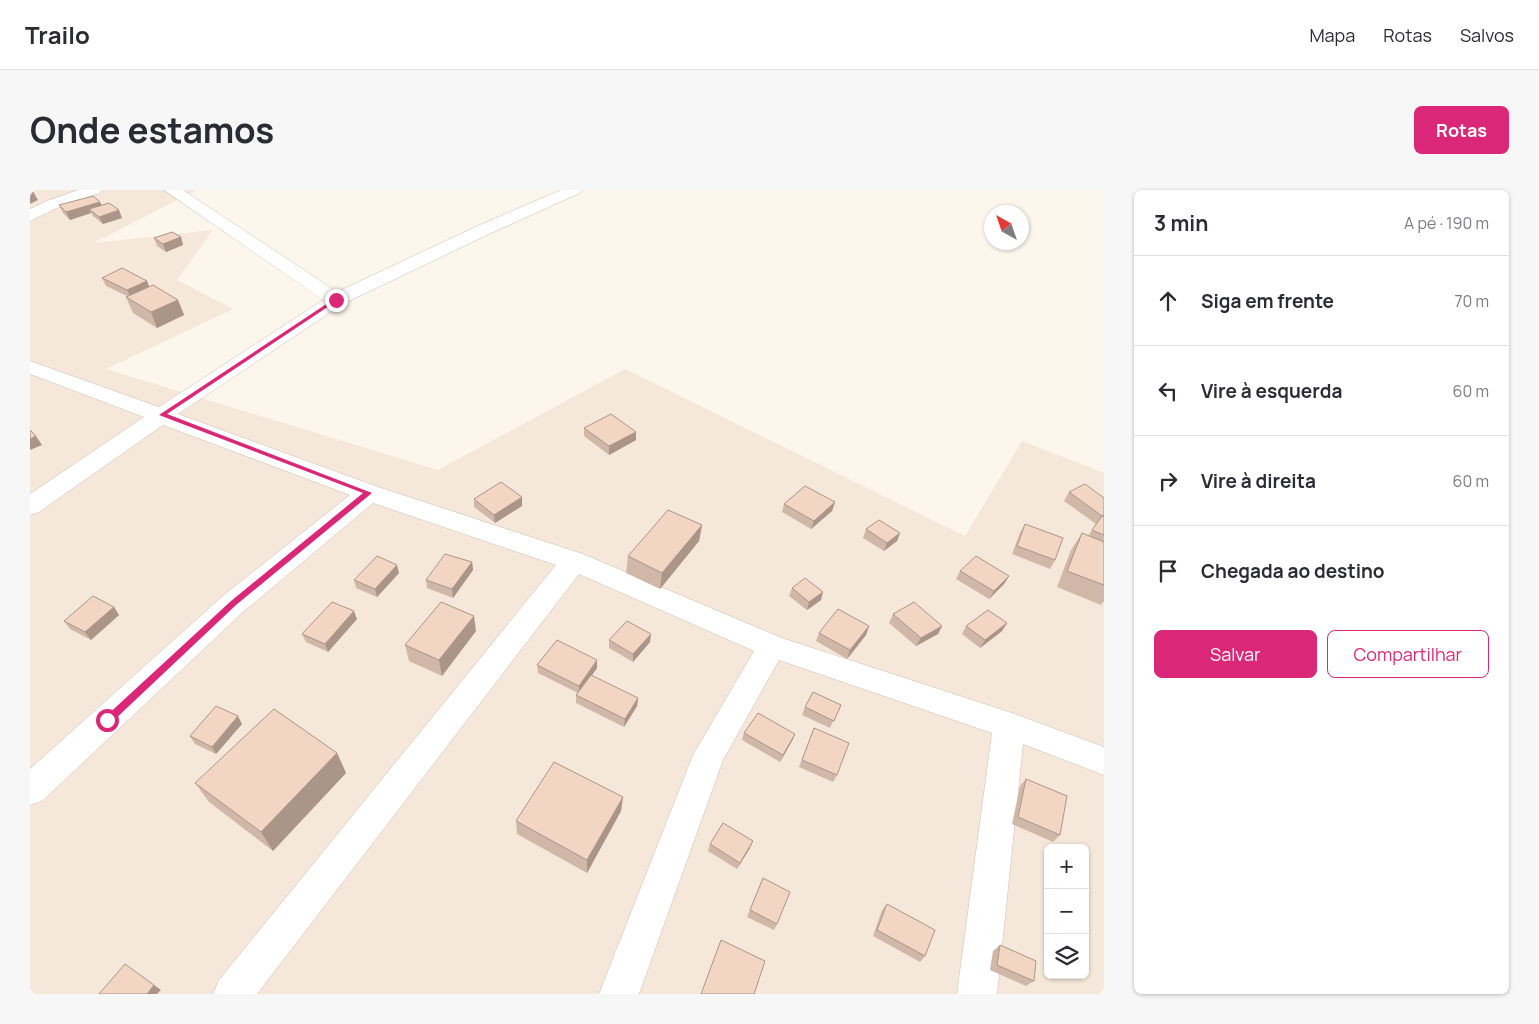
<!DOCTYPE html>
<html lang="pt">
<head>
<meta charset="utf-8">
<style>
  :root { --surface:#fff; --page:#f7f7f7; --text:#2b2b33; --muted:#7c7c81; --line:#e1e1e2; --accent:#db2777 }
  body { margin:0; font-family:Manrope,sans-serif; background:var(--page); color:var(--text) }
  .controls { position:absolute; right:15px; bottom:15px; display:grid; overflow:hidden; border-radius:8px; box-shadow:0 1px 4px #0004 }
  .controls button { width:45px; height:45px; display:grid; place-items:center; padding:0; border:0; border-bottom:1px solid var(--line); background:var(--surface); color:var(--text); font:25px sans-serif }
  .compass { position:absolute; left:954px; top:15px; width:45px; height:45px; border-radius:50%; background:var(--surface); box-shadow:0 1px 4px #0004; rotate:320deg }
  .stop { position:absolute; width:15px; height:15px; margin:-11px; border:4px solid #db2777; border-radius:50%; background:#fff }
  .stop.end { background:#db2777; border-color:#fff; box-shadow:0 1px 5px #0008 }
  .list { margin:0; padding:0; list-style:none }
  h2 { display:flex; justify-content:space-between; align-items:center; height:65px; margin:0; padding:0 20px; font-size:21px }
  h2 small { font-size:16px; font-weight:400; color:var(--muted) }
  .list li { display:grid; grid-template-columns:32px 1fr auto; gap:15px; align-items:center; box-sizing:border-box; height:90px; padding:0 20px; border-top:1px solid var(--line) }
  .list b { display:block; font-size:19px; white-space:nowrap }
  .list em { font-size:16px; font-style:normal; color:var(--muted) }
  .actions { display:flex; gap:10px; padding:15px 20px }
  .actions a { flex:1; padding:11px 0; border:1px solid var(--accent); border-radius:8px; text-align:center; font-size:18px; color:var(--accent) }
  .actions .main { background:var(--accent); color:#fff }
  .icon { flex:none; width:28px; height:28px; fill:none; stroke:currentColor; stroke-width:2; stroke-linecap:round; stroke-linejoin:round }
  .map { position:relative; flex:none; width:1074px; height:804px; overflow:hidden; border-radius:8px }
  header { display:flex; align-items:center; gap:30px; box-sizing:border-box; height:70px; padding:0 25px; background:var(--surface); border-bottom:1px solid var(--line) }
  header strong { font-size:24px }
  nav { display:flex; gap:28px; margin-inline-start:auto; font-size:18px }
  .intro { display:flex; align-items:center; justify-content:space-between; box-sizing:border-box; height:120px; padding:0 30px }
  h1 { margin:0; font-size:35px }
  .button { padding:12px 22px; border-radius:8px; background:var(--accent); color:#fff; font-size:18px; font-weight:700 }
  main { display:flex; gap:30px; padding:0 30px }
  aside { flex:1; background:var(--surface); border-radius:8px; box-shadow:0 1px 4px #0004 }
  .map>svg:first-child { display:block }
</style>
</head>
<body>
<header>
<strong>Trailo</strong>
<nav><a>Mapa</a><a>Rotas</a><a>Salvos</a></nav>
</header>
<div class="intro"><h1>Onde estamos</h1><a class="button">Rotas</a></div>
<main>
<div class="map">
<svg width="1074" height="804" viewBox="0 0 1074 804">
  <rect width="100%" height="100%" fill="#fdf6ec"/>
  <!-- residential -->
  <path fill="#f5e8da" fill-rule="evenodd" d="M0,0h167l-104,53 120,-13 -36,50 56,29 -127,60 332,101 187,-101 340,167 57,-95 82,32v521h-1074zM1018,658h37v127h-37z"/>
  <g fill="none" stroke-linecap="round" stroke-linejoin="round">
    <defs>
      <path id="minor" d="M48,0h24l-2,3 -41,14 -29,14v-12l17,-8z
        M134,0h19l154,102 138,-65 86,-37h21l-2,3 -93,42 -144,69 -165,110 200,73 205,67 199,84 227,74 95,35v28l-81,-31 -26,250h-40l35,-261 -213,-73 -56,100 -84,234h-40l94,-239 61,-104 -175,-77 -322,420h-44l6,-14 337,-415 -183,-62 -129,108 -202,190 -12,4v-36l194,-174 126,-100 -187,-70 -124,87 -9,3v-21l114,-77 -114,-43v-13l129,46 164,-107z"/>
    </defs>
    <!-- minor casing -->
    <use href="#minor" stroke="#d1beb0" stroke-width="1"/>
    <!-- minor -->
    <use href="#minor" fill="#fff" fill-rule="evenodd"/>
  </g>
  <!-- wall -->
  <path fill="#d1b7a8" d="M29,15h43l20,13 -19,6 -10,-8 -2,-3 -21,7 -7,-7z
    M151,47l2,8 -17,7 -9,-6 -3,-8z
    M72,88l45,3 2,6 29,13 6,15 -27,13 -24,-15 -7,-16 1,-1 -21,-10z
    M554,238l52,4v8l-27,15 -25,-19z
    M1039,302l35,6v103l-3,4 -44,-18 14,-37 11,-17 6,3 8,-12 -32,-23z
    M492,307v9l-27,17 -21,-16v-8z
    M805,312l-3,9 -21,18 -29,-17 2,-8z
    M995,334l30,36 -5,9 -38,-15 8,-21z
    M672,335l-3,16 -39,48 -34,-16 2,-17z
    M836,339l34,4 -3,8 -13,10 -21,-13z
    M442,372l1,8 -20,28 -26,-10 -1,-8z
    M930,381l49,5 -5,8 -15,15 -33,-20z
    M369,383l-22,24 -21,-9 -2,-8z
    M762,398l29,12 -14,10 -18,-14z
    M84,417l5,8 -28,25 -21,-11 -6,-8z
    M863,424l49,12 -4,8 -22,12 -27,-23z
    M327,429l-29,33 -22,-10 -4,-8z
    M977,433l-5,8 -22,17 -18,-14 4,-8z
    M839,436l-3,9 -19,24 -31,-18 3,-8z
    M446,441l-34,45 -33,-15 -4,-16z
    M579,450l41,2 -17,20 -24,-14z
    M507,475l60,3 -6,8 47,22 -1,8 -13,21 -48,-24v-8l2,-2 -40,-20z
    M811,515l-11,23 -28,-13 3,-8z
    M212,534l-26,30 -21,-10 -5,-8z
    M784,538l23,47 -4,7 -34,-15z
    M714,543l51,1 -3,7 -12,21 -38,-22z
    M307,563l9,20 -73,78 -64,-49 -14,-19z
    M996,589l34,56 -7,7 -41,-18 8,-38z
    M593,607l-2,14 -34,62 -70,-39 -1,-13z
    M680,654l40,4 -13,21 -29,-18z
    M733,688l14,46 -3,6 -27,-13z
    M857,714l38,52 -5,6 -47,-26 9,-26z
    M970,755l34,36 -8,5 -36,-16 3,-19z"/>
  <!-- shaded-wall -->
  <path fill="#aa9588" d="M4,3l4,7 -8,4v-9z
    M70,12l4,8 -15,-1 2,4 -21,7 -4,-8z
    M89,20l3,8 -19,6 -4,-7z
    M151,47l2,8 -17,7 -3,-8z
    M117,91l3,8 -19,9 -4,-8z
    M148,110l6,15 -27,13 -6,-16z
    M606,242v8l-27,15v-9z
    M6,246l6,9 -12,5v-11z
    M492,307v9l-27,17 -1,-8z
    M805,312l-3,9 -21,18 3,-8z
    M672,335l-3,16 -39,48 2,-16z
    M870,343l-3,8 -13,10 3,-8z
    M442,372l1,8 -20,28 -1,-9z
    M367,375l2,8 -22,24 -2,-8z
    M979,386l-5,8 -15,15 5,-8z
    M793,402l-2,8 -14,10 2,-8z
    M84,417l5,8 -28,25 -6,-8z
    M324,421l3,8 -29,33 -3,-8z
    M444,426l2,15 -34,45 -3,-16z
    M977,433l-5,8 -22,17 5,-8z
    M839,436l-3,9 -19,24 3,-9z
    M912,436l-4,8 -22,12 5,-8z
    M621,444l-1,8 -17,20v-8z
    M567,470v8l-18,26v-8z
    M608,508l-1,8 -13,21 1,-8z
    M208,526l4,8 -26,30 -4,-7z
    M765,544l-3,7 -12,21 3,-7z
    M307,563l9,20 -73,78 -12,-19z
    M593,607l-2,14 -34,62v-13z
    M723,651l-3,7 -13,21 3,-6z
    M124,795l7,5 -4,4h-10z"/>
  <!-- building -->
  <path fill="#f3d5c3" stroke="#aa9588" d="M0,1l4,2 -4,2z
    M63,6l7,6 -34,10 -7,-7z
    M79,13l10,7 -20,7 -10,-8z
    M142,42l9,5 -18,7 -9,-6z
    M92,78l25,13 -20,9 -25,-12z
    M123,95l25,15 -27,12 -25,-15z
    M581,224l25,18 -27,14 -25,-18z
    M0,240l6,6 -6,3z
    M471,292l21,15 -28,18 -20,-16z
    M1055,294l19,14v17l-2,1 -33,-24z
    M775,296l30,16 -21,19 -30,-17z
    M638,320l34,15 -40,48 -34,-17z
    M1072,326h2v19l-12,-5z
    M849,330l21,13 -13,10 -21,-14z
    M995,334l38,14 -8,22 -38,-14z
    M1052,343l22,9v43l-37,-14z
    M415,364l27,8 -20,27 -26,-9z
    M347,366l20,9 -22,24 -21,-9z
    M946,366l33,20 -15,15 -34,-20z
    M775,388l18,14 -14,10 -17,-14z
    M63,406l21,11 -29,25 -21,-11z
    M302,412l22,9 -29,33 -23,-10z
    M411,412l33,14 -35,44 -34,-15z
    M884,412l28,24 -21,12 -28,-24z
    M808,419l31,17 -19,24 -31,-17z
    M958,420l19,13 -22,17 -19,-14z
    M597,431l24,13 -18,20 -24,-14z
    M527,450l40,20 -18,26 -42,-21z
    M561,485l47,23 -13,21 -49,-24z
    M783,502l28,13 -7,16 -29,-14z
    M186,516l22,10 -26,31 -22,-11z
    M244,519l63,44 -76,79 -66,-49z
    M728,523l37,21 -12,21 -39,-22z
    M784,538l35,15 -12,32 -35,-15z
    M524,572l69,35 -36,63 -71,-39z
    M996,589l41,17 -7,39 -42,-18z
    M693,633l30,18 -13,22 -30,-19z
    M733,688l27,14 -13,32 -27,-14z
    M857,714l48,26 -10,26 -48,-26z
    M691,750l44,21 -11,33h-53z
    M970,755l36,16 -2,20 -37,-16z
    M95,774l29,21 -7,9h-48z"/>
  <!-- route -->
  <path fill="#db2777" d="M304,109l4,1 -171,114 205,79 -136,112 -125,118h-7v-5l127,-117 132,-108 -204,-78z"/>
</svg>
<div class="controls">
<button>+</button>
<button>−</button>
<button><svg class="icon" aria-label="layers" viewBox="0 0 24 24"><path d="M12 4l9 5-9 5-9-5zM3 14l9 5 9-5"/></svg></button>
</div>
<svg class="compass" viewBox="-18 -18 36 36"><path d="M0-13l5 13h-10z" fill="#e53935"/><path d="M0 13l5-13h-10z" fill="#7c7c81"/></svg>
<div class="stop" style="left:77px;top:530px"></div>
<div class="stop end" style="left:306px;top:110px"></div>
</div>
<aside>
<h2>3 min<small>A pé · 190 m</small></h2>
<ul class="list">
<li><svg class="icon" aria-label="ahead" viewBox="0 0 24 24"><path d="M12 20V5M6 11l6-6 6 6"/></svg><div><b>Siga em frente</b></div><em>70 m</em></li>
<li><svg class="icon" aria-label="left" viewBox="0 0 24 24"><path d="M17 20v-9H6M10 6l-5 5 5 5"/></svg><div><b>Vire à esquerda</b></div><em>60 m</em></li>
<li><svg class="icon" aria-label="right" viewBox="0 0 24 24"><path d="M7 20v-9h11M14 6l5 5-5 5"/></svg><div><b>Vire à direita</b></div><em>60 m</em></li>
<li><svg class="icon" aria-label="arrive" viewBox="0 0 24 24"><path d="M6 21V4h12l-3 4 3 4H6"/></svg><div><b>Chegada ao destino</b></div></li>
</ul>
<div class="actions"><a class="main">Salvar</a><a>Compartilhar</a></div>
</aside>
</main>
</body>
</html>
